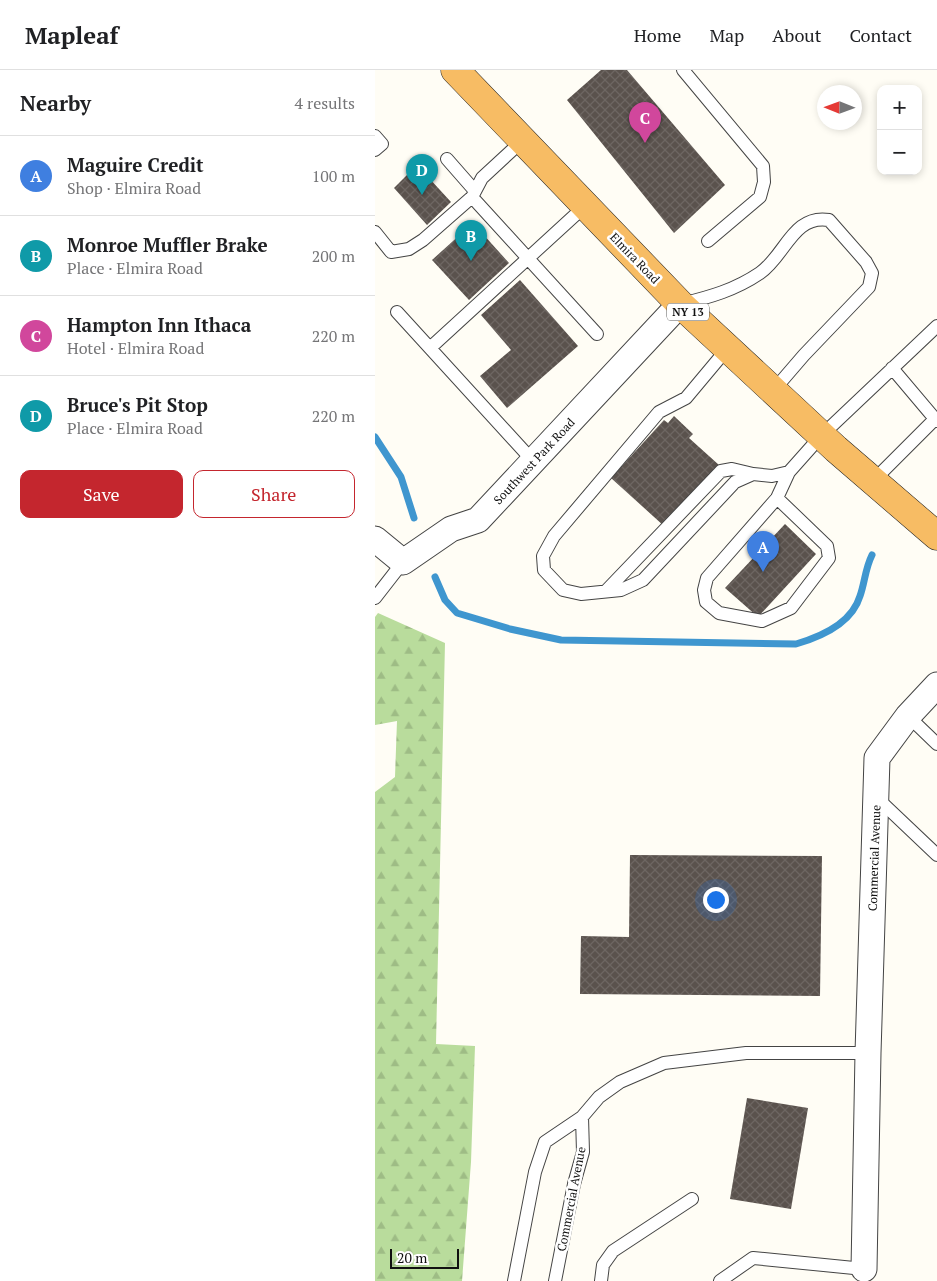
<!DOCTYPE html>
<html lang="en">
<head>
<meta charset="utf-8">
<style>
  :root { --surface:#fff; --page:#f2f2f2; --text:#202124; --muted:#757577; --line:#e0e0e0; --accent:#c4262e }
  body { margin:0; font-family:"PT Serif",serif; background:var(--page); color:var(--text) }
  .controls { position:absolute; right:15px; top:15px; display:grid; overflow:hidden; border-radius:10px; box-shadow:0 2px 8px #0003 }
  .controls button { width:45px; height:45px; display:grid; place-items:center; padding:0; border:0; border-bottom:1px solid var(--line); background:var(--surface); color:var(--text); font:25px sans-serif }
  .compass { position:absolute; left:442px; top:15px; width:45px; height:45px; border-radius:50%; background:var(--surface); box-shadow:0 2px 8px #0003; rotate:271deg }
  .scale { position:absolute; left:15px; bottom:12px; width:69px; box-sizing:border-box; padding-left:5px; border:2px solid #111; border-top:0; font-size:14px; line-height:18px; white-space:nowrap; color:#111; -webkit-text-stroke:4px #fff; paint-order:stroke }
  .you { position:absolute; left:340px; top:829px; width:18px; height:18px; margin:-12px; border:4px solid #fff; border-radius:50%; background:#1a73e8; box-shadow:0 0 0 8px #1a73e833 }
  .badge { display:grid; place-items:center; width:32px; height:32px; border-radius:50%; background:var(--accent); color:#fff; font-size:16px; font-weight:700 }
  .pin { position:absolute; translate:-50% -41px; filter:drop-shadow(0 1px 2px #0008) }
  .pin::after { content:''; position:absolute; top:26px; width:18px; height:15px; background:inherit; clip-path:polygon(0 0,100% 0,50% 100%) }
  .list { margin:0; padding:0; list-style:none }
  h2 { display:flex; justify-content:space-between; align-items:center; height:65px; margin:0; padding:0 20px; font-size:21px }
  h2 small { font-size:16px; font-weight:400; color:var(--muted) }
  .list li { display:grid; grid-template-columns:32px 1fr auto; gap:15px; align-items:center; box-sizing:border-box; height:80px; padding:0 20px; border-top:1px solid var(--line) }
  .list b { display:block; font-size:19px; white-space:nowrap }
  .list p { margin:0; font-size:16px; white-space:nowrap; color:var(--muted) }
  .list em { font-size:16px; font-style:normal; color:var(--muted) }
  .actions { display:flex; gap:10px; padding:15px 20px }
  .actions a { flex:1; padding:11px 0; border:1px solid var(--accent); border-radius:10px; text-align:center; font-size:18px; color:var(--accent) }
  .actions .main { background:var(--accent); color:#fff }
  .map { position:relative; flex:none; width:562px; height:1211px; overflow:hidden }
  header { display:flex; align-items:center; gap:30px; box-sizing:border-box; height:70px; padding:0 25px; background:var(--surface); border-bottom:1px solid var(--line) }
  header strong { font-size:24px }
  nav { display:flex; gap:28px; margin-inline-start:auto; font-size:18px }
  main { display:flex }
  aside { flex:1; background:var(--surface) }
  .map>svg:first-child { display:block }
</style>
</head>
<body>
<header>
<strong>Mapleaf</strong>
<nav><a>Home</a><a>Map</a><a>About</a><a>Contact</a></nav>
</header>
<main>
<aside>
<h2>Nearby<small>4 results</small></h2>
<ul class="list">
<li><span class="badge" style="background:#3f7fe0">A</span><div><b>Maguire Credit</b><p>Shop · Elmira Road</p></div><em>100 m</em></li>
<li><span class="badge" style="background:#0f9aa8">B</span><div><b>Monroe Muffler Brake</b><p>Place · Elmira Road</p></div><em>200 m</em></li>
<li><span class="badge" style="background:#d1479c">C</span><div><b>Hampton Inn Ithaca</b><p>Hotel · Elmira Road</p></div><em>220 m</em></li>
<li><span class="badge" style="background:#0f9aa8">D</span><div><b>Bruce's Pit Stop</b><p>Place · Elmira Road</p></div><em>220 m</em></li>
</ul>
<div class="actions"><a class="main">Save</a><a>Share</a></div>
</aside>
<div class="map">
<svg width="562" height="1211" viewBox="0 0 562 1211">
  <defs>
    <pattern id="forest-firs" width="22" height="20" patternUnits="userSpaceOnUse" patternTransform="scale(1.25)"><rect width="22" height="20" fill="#b9dc9c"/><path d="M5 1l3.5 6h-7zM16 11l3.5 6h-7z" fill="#9ebc85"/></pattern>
    <pattern id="building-cross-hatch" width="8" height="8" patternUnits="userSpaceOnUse" patternTransform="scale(1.25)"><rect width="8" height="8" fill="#5a524d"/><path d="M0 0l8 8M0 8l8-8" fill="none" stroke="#6d6662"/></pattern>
  </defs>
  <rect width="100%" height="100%" fill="#fffdf5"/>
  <!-- forest -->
  <path fill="url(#forest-firs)" d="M3,543l67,30 -9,401 39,2 -4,116 -9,119h-87v-489l20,-15 2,-56 -22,4v-108z"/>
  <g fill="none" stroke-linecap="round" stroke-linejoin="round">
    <!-- stream -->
    <path stroke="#3f96cf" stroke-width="7" d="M0,367l26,40 13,41
      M60,507l10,23 12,13 53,16 51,11 235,4c24,-7 56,-21 64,-48 5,-14 5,-27 12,-41"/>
  </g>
  <!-- building -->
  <path fill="url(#building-cross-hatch)" d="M226,0h26l98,115 -51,48 -107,-133z
    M42,95l34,37 -24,23 -33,-37z
    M98,153l36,40 -40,37 -37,-40z
    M145,210l58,66 -71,62 -27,-32 31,-26 -30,-35z
    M299,346l19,18 -4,4 30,27 -55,61 -53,-48 53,-58 4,3z
    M410,454l31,30 -58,63 -33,-29z
    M255,785l192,1 -2,140 -240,-2 1,-58 48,1z
    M372,1028l61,10 -17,101 -61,-10z"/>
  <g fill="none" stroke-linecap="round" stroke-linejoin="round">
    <defs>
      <path id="service" d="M308,0l80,96 1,16 -4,15 -52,44
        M0,66l7,8 -7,6
        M72,89l28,32
        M97,127l125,137
        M0,162l16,20 18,-3 14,-9 49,-43 10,-19 40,-37
        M306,234c29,-7 54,-14 79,-31 25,-17 33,-59 69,-53l37,42 6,11 -3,14 -65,68 -31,36
        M22,242l136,149
        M55,278l155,-142
        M352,279l-41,49 -27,14 -105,124 -11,20 1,14 19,20 18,4 40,-4 22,-10 92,-98 18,-8 19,2 17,-4
        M517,298l43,51
        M498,411l62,-62 2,2
        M402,428l50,48 2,12 -38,50 -29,13 -43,-8 -13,-11 -2,-12 3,-12 70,-80 12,-26 32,-36 116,-110
        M231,521l115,-120 11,-2 21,5
        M0,528l28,-36
        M533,646l29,28
        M502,728l60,57
        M139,1211l21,-109 10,-30 37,-25 17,-20 21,-15 44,-19 82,-10h122
        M180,1211l19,-97 9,-32 -1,-35
        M226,1211l2,-16 10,-14 79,-52
        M345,1211l33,-23 111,11v3"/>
      <path id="minor" d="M0,469l28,23 48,-33 27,-9 202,-216
        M489,1199l4,-216 9,-295 31,-42 29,-31"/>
      <path id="trunk" d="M80,0l225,234 156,145 101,87"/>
    </defs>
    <!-- service casing -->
    <use href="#service" stroke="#444" stroke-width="14"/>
    <!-- minor casing -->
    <use href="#minor" stroke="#444" stroke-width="27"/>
    <!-- trunk casing -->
    <use href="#trunk" stroke="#222" stroke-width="29"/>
    <!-- service -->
    <use href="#service" stroke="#fff" stroke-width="12"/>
    <!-- minor -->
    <use href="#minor" stroke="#fff" stroke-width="25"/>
    <!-- trunk -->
    <use href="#trunk" stroke="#f7bc64" stroke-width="28"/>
  </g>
  <g text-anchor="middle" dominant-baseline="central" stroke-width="5" stroke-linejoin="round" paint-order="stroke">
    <!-- shield labels -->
    <rect fill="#fff" stroke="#585858" stroke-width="1" x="292" y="233.5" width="42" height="17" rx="4"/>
    <g font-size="11" font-weight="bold" fill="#111">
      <text x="313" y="242">NY 13</text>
    </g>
    <!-- street labels -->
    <g font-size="12" fill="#111" stroke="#fff">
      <text transform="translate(260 188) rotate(46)">Elmira Road</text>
      <text transform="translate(159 391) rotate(-47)">Southwest Park Road</text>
      <text transform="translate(499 788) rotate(-88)">Commercial Avenue</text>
      <text transform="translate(196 1129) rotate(-79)">Commercial Avenue</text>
    </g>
  </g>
</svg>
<div class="controls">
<button>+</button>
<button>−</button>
</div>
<svg class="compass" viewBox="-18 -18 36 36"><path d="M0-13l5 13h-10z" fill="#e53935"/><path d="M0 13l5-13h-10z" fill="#757577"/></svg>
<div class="scale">20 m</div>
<div class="you"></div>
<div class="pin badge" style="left:388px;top:502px;background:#3f7fe0">A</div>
<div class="pin badge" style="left:96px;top:191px;background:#0f9aa8">B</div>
<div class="pin badge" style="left:270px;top:73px;background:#d1479c">C</div>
<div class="pin badge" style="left:47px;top:125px;background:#0f9aa8">D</div>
</div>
</main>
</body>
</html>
